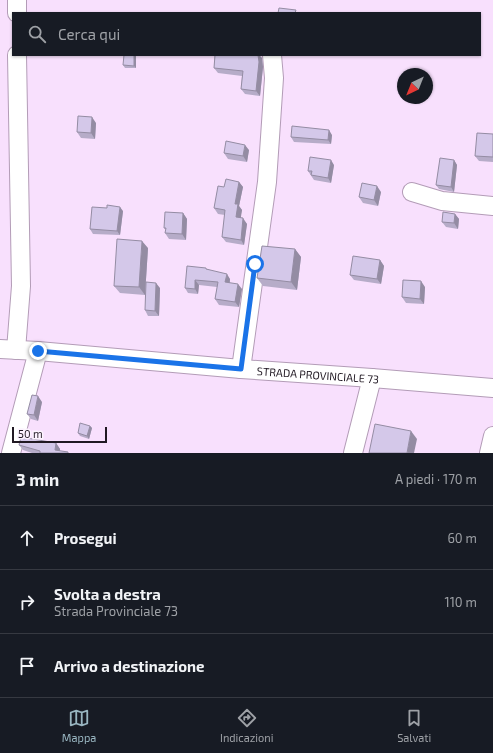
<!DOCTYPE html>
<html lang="it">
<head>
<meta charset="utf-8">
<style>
  :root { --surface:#171b24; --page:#20242c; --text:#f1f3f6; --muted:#9ea1a6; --line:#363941; --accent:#99b6c1 }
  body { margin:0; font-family:"Exo 2",sans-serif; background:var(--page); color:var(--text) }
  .compass { position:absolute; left:397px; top:68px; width:36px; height:36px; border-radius:50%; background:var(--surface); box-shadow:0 1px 3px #0004; rotate:223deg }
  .scale { position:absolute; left:12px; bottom:10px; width:95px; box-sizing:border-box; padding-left:4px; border:2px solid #211923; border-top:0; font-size:11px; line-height:14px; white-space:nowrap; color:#211923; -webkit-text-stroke:3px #fcf3fe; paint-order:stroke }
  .stop { position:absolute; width:12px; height:12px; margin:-9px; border:3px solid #1a73e8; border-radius:50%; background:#fff }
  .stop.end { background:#1a73e8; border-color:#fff; box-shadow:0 1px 4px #0008 }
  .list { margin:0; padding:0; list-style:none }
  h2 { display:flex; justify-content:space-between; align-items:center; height:52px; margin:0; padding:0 16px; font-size:17px }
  h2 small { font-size:13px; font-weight:400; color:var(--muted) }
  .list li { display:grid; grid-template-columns:26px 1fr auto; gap:12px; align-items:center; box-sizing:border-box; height:64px; padding:0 16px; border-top:1px solid var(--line) }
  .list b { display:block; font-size:15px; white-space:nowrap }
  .list p { margin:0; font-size:13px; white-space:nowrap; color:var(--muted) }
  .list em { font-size:13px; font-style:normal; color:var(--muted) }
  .icon { flex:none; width:22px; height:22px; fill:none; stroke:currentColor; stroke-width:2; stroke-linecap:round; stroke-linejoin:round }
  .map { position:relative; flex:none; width:493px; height:453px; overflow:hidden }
  .search { position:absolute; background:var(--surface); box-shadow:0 1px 3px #0004; left:12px; right:12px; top:12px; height:44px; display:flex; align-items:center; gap:10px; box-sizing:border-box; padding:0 14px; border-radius:0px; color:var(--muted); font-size:15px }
  .sheet { height:244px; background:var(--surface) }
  nav { display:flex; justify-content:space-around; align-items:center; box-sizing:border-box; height:56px; border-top:1px solid var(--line); background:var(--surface); font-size:11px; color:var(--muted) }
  nav a { display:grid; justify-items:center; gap:2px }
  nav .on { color:var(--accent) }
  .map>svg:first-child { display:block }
</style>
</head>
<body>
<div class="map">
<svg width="493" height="453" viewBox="0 0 493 453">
  <rect width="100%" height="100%" fill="#f8e0fd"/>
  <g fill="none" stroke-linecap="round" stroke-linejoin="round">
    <defs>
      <g id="minor">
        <path d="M17,0v13"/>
        <path d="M412,192l30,9 51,5"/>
        <path id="s1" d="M0,349l38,2 203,18 131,9 121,10"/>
        <path d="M16,350l5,-64 -4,-231"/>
        <path d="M241,369l26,-187 7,-104 -2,-23"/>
        <path d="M11,453l27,-102"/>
        <path d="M353,453l19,-75"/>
        <path d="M489,453l4,-17"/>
      </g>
    </defs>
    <!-- minor casing -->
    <use href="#minor" stroke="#b39cb7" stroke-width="20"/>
    <!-- minor -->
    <use href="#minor" stroke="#fff" stroke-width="18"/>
  </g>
  <!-- wall -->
  <path fill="#b6acc8" d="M136,55v13h-11l-2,-3z
    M215,55h44l3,3 1,9 -3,29 -15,-2 -4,-5 1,-13 -24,-3 -4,-5z
    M96,123l-1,16 -14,-1 -4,-6z
    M493,134v28l-14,-1 -4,-5z
    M332,135l-1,9 -37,-2 -3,-5z
    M249,150l-2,12 -19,-3 -4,-6z
    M454,160l3,5 -3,27 -15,-3 -3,-4z
    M334,165l-3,18 -17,-3 -6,-9z
    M239,182l4,5 -4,19 3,4 -2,8 7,6 -3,21 -18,-3 -4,-5 3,-22 -7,-1 -4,-6 10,-21z
    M381,192l-3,14 -15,-3 -4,-6z
    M123,211l-3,24 -27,-1 -3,-5z
    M183,213l4,6 -1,21 -17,-1 -4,-6 1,-3 -2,-2z
    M455,214l4,5 -1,10 -12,-2 -4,-5z
    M148,248l-3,47 -25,-2 -6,-7z
    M295,249l6,8 -4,33 -34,-4 -6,-8z
    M380,260l4,6 -3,18 -27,-4 -4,-5z
    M207,269l23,10v4l12,6 -3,18 -20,-2 -4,-6 2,-12 -18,-2 -1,9 -10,-1 -3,-5z
    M425,287l-1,17 -18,-1 -4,-6z
    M160,288l-1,28h-11l-3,-6z
    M42,402l-4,19 -7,-2 -4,-5z
    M90,426l2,2 -3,11 -9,-3 -2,-3z
    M56,443l4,6v2l8,1v1h-36l-9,-3 -4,-5z"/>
  <!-- shaded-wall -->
  <path fill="#948ca3" d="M134,55h2v13l-2,-2z
    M258,55h1l3,3 1,9 -3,29 -4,-5z
    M92,117l4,6 -1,16 -4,-6z
    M329,130l3,5 -1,9 -3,-4z
    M245,145l4,5 -2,12 -4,-6z
    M331,160l3,5 -3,18 -3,-5z
    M454,160l3,5 -3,27 -3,-5z
    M239,182l4,5 -4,19 3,4 -2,13 -4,-6 -1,-13z
    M377,186l4,6 -3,14 -4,-6z
    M120,207l3,4 -3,24 -3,-4z
    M183,213l4,6 -1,21 -4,-6z
    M455,214l4,5 -1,10 -4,-6z
    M243,218l4,6 -3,21 -3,-5z
    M142,241l6,7 -3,47 -6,-8z
    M295,249l6,8 -4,33 -6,-8z
    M380,260l4,6 -3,18 -4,-5z
    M227,274l3,5 -1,8 -4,-5z
    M195,280l4,5 -1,9 -3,-5z
    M421,281l4,6 -1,17 -4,-5z
    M156,283l4,5 -1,28 -4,-5z
    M238,284l4,5 -3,18 -4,-5z
    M38,396l4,6 -4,19 -4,-6z
    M90,426l2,2 -3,11 -2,-3z
    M411,431l6,8 -3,14h-7z
    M56,443l4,6v4l-5,-3z"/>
  <!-- building -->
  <path fill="#d4c8e9" stroke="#948ca3" d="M279,8l17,2 -1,3h-17z
    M124,55h10v11l-11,-1z
    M215,55h43l1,7 -3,29 -15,-2 2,-18 -29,-3z
    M78,116l14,1 -1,16 -14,-1z
    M292,126l37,4 -1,10 -37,-3z
    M477,133l16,1v23l-18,-1z
    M226,141l19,4 -2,11 -19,-3z
    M310,157l21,3 -3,18 -17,-3 1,-4h-4z
    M440,158l14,2 -3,27 -15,-2z
    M226,179l13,3 -4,22h3l-2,13 7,1 -2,22 -19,-3 3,-27 -11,-2 4,-22 6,1z
    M362,183l15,3 -3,14 -15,-3z
    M107,205l13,2 -3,24 -27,-2 2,-22 15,1z
    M165,212l18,1 -1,21 -17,-1 1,-5h-2z
    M443,212l12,2 -1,9 -12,-1z
    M117,239l25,2 -3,46 -25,-1z
    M262,246l33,3 -4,33 -34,-4z
    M353,256l27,4 -3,19 -27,-4z
    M187,266l19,2v1l21,5 -2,8 13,2 -3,18 -20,-3 3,-17 -23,-2v9l-10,-1z
    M403,280l18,1 -1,18 -18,-2z
    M146,282l10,1 -1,28 -10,-1z
    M32,395l6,1 -4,19 -7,-1z
    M80,423l10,3 -3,10 -9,-3z
    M375,424l36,7 -4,22h-38z
    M21,437l35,6 -1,7 13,2v1h-28v-2l-21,-6z"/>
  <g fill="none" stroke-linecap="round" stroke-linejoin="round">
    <!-- route -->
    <path stroke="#1a73e8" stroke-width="5" d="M38,351l203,18 14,-105"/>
  </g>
  <g text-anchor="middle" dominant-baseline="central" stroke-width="3.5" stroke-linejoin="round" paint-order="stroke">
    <!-- street labels -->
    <g font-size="11" fill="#211923" stroke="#fcf3fe">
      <text stroke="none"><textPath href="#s1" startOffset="319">STRADA PROVINCIALE 73</textPath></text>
    </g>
  </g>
</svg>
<svg class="compass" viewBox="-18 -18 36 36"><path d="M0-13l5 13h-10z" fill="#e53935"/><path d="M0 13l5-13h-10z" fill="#9ea1a6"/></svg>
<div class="scale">50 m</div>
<div class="stop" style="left:255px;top:264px"></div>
<div class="stop end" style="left:38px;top:351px"></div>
<div class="search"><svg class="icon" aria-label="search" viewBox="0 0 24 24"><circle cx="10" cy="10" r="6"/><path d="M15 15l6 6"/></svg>Cerca qui</div>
</div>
<section class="sheet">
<h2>3 min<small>A piedi · 170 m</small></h2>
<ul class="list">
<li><svg class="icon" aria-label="ahead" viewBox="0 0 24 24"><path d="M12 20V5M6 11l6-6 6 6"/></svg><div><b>Prosegui</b></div><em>60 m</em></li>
<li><svg class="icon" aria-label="right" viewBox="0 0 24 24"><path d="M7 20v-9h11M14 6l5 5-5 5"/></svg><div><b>Svolta a destra</b><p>Strada Provinciale 73</p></div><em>110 m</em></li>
<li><svg class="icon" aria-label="arrive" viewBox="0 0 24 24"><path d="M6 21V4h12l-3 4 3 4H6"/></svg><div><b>Arrivo a destinazione</b></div></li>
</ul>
</section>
<nav>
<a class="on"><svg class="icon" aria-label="map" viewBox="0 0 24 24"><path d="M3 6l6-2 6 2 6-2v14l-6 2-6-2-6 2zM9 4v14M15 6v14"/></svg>Mappa</a>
<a><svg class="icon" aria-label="directions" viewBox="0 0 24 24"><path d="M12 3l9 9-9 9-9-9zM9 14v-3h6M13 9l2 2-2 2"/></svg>Indicazioni</a>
<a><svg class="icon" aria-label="saved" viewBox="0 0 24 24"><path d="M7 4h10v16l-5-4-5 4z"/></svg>Salvati</a>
</nav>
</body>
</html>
